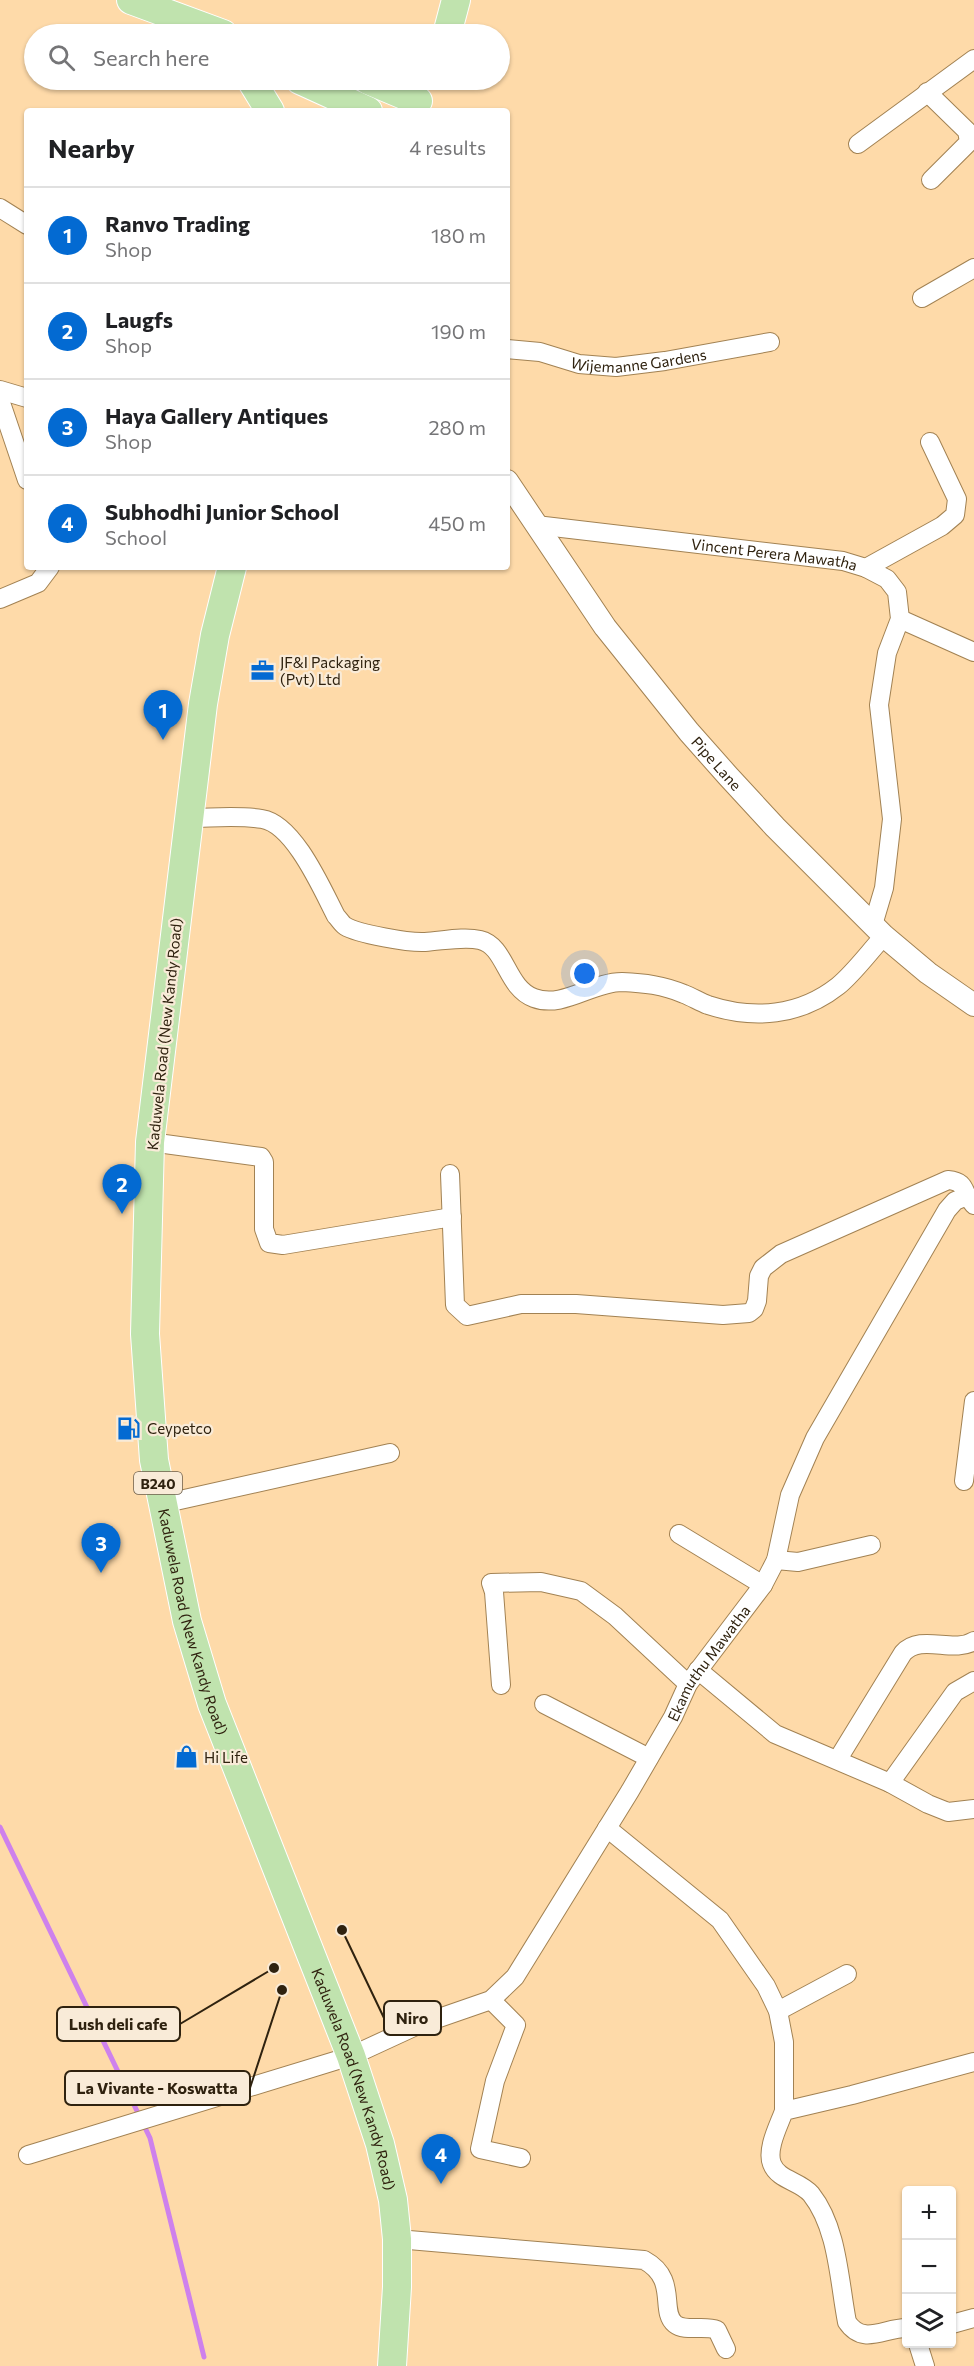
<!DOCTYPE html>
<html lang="en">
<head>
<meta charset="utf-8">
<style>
  :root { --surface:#fff; --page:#f2f2f2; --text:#202124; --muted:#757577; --line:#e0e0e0; --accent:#036ad2 }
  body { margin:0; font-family:Commissioner,sans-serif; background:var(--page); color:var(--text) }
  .controls { position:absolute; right:18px; bottom:18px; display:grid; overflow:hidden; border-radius:6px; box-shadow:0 2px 4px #0004 }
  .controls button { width:54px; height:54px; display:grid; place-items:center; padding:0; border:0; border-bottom:2px solid var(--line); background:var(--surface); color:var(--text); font:30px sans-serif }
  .you { position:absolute; left:585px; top:974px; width:21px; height:21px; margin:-15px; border:4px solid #fff; border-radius:50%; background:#1a73e8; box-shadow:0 0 0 9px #1a73e833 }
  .badge { display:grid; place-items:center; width:39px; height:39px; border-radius:50%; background:var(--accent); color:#fff; font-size:20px; font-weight:700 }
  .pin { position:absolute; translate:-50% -50px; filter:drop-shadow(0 2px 3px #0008) }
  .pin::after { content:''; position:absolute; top:32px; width:21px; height:18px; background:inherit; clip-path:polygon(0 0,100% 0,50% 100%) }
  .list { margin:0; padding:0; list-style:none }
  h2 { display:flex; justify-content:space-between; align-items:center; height:78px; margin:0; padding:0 24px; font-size:26px }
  h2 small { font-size:20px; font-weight:400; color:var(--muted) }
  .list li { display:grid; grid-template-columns:39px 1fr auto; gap:18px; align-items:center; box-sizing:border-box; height:96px; padding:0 24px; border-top:2px solid var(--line) }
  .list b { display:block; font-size:22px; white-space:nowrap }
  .list p { margin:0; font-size:20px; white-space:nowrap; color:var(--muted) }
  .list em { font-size:20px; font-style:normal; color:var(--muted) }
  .icon { flex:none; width:33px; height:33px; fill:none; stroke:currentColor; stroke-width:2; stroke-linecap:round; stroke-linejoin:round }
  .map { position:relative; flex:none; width:974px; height:2366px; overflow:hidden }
  .search { position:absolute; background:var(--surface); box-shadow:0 2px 4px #0004; left:24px; top:24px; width:486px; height:66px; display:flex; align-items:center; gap:15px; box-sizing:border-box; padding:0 21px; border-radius:33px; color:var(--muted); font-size:22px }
  .panel { position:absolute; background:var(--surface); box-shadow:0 2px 4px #0004; left:24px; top:108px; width:486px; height:462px; border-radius:6px }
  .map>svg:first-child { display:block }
</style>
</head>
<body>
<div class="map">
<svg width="974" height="2366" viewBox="0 0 974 2366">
  <rect width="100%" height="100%" fill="#fedaa9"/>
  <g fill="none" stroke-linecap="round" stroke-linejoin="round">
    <!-- stream -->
    <path stroke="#ce81ec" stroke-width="5" d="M0,1827l150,311 54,219"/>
    <defs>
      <g id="minor">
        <path d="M927,92l40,39 2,11 -38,38"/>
        <path d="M858,144l116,-85"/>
        <path d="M0,208l27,17"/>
        <path d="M922,298l52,-30"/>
        <path id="s1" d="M507,349l33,3 39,12 37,3 49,-6 105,-19"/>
        <path d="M0,390l27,8"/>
        <path d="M0,400l27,80"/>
        <path id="s2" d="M536,525l307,36 23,7 76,-42 13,-11 2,-16 -27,-57"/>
        <path d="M866,568l21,11 10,13 3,27 -13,34 -8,52 13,114 -8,69 -11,37"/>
        <path d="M0,599l38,-16 12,-16"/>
        <path d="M900,619l74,33"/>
        <path d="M188,818c24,0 51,-3 74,1 32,5 60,70 74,97 3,3 6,8 9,10 13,8 65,17 80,16 17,-1 39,-6 55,-2 26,6 26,48 54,58 29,11 58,-16 88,-16 22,1 41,3 62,12 8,3 16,8 24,11 46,15 92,11 130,-19 16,-13 32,-35 46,-50"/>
        <path d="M150,1142l111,15 3,5v67l5,14 14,2 169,-28"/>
        <path d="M450,1174l5,131 12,11 54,-12h55l147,11 26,-2 5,-4 3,-8 2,-25 4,-8 18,-14 167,-74c12,1 15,5 19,16"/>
        <path d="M964,1481l10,-80"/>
        <path d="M162,1504l228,-51"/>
        <path d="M679,1534l84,51"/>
        <path d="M776,1560l22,2 73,-17"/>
        <path d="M698,1670l77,64 115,49 38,21 20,8 26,-3"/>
        <path d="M501,1685l-7,-93 -3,-9 50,-1 40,9 34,25 73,68"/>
        <path d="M544,1704l105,54"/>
        <path d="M838,1759l65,-106c18,-20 50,1 71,-12"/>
        <path d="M890,1783l65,-91 19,-11"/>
        <path d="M607,1828l113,92 46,66 12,25 6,31v69"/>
        <path d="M491,2000l25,25 -21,56 -15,68 41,9"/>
        <path d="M778,2011l69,-37"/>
        <path id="s3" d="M28,2155l323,-99 65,-30 75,-26 24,-23 115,-186 43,-74 15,-33 75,-99 13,-25 14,-65 25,-57 132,-228 8,-9 12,-5 7,9"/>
        <path d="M397,2239l247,21c35,19 15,51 31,64 10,8 30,1 42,6l9,19"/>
        <path d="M952,2324l22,-6"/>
        <path d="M906,2328c-22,0 -43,18 -59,-6 -8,-41 -9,-94 -36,-128 -11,-13 -33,-14 -39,-30 -6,-15 7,-39 12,-53l68,-16 122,-33"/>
        <path d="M918,2344l7,22"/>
      </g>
      <g id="tertiary">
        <path id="s4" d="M507,481l98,146 84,105 39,44 47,51 109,109 44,37 46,32"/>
      </g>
      <g id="primary">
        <path d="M131,0l92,34"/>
        <path d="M447,34l9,-34"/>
        <path d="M251,80l19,31"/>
        <path d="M300,80l68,31"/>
        <path d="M368,80l50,21"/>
        <path id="s5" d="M232,567l-17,68 -12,69 -53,438 -5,192 9,126 33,161 25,83 139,352 29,88 13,56 4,39v48l-5,79"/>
      </g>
    </defs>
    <!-- minor casing -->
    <use href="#minor" stroke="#a28253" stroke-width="20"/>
    <!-- tertiary casing -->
    <use href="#tertiary" stroke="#a28253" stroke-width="24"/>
    <!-- primary casing -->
    <use href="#primary" stroke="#fff" stroke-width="30"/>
    <!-- minor -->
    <use href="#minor" stroke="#fff" stroke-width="18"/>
    <!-- tertiary -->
    <use href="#tertiary" stroke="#fff" stroke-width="22"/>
    <!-- primary -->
    <use href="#primary" stroke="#c0e3ae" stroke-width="28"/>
  </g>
  <!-- icons -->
  <defs>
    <symbol id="office-bare" viewBox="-9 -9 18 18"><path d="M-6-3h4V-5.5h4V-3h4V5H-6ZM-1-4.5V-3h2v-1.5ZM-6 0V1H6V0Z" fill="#036ad2" stroke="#f9ebd8" stroke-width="2.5" paint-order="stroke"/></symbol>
    <symbol id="fuel-bare" viewBox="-9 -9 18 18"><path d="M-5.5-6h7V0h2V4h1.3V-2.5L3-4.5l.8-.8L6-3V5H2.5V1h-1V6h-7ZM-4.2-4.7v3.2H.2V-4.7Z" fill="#036ad2" stroke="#f9ebd8" stroke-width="2.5" paint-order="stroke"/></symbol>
    <symbol id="shop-bare" viewBox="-9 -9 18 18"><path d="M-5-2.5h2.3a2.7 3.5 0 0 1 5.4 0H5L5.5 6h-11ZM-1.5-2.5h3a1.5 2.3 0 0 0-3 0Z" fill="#036ad2" stroke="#f9ebd8" stroke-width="2.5" paint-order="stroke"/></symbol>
  </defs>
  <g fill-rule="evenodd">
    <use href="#office-bare" x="246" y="654" width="33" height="33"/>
    <use href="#fuel-bare" x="112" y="1412" width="33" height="33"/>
    <use href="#shop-bare" x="170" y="1740" width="33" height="33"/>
  </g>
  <g text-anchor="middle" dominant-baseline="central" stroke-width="4.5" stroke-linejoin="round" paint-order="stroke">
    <!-- shield labels -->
    <rect fill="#f9ebd8" stroke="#6c5e4b" stroke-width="1.5" x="134" y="1472" width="48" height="22" rx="4.5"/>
    <g font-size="14" font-weight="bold" fill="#2f220f">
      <text x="158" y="1483">B240</text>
    </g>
    <!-- street labels -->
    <g font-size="15" fill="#2f220f" stroke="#f9ebd8">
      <text stroke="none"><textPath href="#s1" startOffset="134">Wijemanne Gardens</textPath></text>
      <text stroke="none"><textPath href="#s2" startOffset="240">Vincent Perera Mawatha</textPath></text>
      <text stroke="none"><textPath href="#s4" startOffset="352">Pipe Lane</textPath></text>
      <text transform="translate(164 1034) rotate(-84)">Kaduwela Road (New Kandy Road)</text>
      <text stroke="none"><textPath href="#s5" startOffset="1066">Kaduwela Road (New Kandy Road)</textPath></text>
      <text stroke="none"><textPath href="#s3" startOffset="891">Ekamuthu Mawatha</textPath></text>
      <text stroke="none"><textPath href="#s5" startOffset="1552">Kaduwela Road (New Kandy Road)</textPath></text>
    </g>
    <!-- poi labels -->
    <g font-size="15" fill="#2f220f" stroke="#f9ebd8" text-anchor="start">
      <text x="280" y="662">JF&amp;I Packaging<tspan x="280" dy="17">(Pvt) Ltd</tspan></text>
      <text x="147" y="1428">Ceypetco</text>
      <text x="204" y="1757">Hi Life</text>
    </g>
  </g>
  <!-- callouts -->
  <path fill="none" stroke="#2f220f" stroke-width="2" d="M342 1930L384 2018M274 1968L180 2024M282 1990L250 2088"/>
  <g fill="#2f220f" stroke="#f9ebd8" stroke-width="2">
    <circle cx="342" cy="1930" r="6"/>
    <circle cx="274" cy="1968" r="6"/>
    <circle cx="282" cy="1990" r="6"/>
  </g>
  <g fill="#f9ebd8" stroke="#2f220f" stroke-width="2">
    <rect x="384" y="2001" width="57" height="34" rx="6"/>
    <rect x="57" y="2007" width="123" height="34" rx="6"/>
    <rect x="65" y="2071" width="185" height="34" rx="6"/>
  </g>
  <g font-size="16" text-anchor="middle" font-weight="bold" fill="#2f220f">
    <text x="412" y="2024">Niro</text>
    <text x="118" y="2030">Lush deli cafe</text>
    <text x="157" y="2094">La Vivante - Koswatta</text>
  </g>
</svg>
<div class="controls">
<button>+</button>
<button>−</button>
<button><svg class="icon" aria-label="layers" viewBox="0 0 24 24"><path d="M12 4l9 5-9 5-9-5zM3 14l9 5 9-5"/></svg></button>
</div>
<div class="you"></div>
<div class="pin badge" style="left:163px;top:740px">1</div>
<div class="pin badge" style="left:122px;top:1214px">2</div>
<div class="pin badge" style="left:101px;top:1573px">3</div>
<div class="pin badge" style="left:441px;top:2184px">4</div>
<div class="search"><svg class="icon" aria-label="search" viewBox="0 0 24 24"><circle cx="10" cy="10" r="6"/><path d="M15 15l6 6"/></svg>Search here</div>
<section class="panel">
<h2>Nearby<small>4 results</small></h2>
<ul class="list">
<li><span class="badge">1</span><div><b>Ranvo Trading</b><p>Shop</p></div><em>180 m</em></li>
<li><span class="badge">2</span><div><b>Laugfs</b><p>Shop</p></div><em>190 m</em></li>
<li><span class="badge">3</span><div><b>Haya Gallery Antiques</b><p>Shop</p></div><em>280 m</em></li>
<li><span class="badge">4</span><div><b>Subhodhi Junior School</b><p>School</p></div><em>450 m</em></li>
</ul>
</section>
</div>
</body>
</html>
